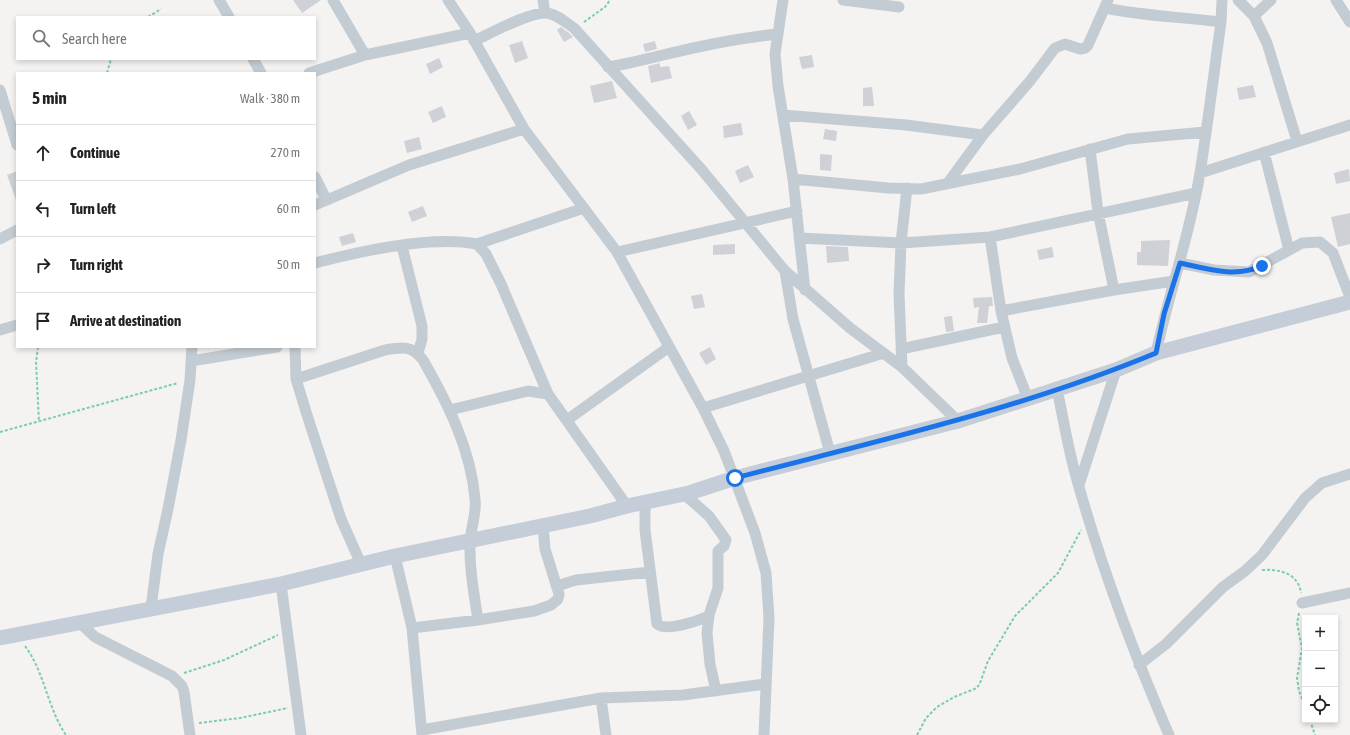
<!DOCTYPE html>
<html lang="en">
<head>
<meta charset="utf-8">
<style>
  :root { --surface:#fff; --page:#f2f2f2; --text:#222; --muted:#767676; --line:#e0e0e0 }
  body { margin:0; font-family:"Asap Condensed",sans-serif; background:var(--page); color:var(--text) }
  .controls { position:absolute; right:12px; bottom:12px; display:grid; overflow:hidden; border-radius:0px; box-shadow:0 2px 6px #0003 }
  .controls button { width:36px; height:36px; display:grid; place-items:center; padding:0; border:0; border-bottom:1px solid var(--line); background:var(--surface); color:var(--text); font:20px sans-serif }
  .stop { position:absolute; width:12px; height:12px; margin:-9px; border:3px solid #1a73e8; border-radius:50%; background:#fff }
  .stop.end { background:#1a73e8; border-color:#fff; box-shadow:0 1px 4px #0008 }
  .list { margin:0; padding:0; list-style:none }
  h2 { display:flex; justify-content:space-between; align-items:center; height:52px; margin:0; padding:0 16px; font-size:17px }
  h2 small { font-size:13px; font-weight:400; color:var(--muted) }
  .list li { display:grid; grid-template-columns:26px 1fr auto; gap:12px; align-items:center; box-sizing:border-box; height:56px; padding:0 16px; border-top:1px solid var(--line) }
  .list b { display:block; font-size:15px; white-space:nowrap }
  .list em { font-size:13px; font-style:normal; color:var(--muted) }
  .icon { flex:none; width:22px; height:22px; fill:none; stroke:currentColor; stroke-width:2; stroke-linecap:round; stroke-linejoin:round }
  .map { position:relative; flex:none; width:1350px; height:735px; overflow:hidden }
  .search { position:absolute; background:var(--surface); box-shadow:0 2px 6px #0003; left:16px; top:16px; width:300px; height:44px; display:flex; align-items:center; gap:10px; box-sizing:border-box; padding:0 14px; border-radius:0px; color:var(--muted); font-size:15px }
  .panel { position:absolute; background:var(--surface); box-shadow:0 2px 6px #0003; left:16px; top:72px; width:300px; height:276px; border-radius:0px }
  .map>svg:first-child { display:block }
</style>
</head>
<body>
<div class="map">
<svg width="1350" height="735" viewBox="0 0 1350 735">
  <rect width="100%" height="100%" fill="#f4f3f2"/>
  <!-- building -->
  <path fill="#cfd1d6" d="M293,0h28l-19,13z
    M561,27l8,6 4,4 -9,5 -7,-12z
    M522,41l6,17 -13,5 -6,-18z
    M655,41l2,8 -12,3 -2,-8z
    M812,55l2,12 -12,2 -3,-12z
    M439,58l4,9 -13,7 -4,-10z
    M660,63v4l9,-1 3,12 -21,5 -3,-17z
    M612,81l5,17 -23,5 -4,-17z
    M1253,85l3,12 -17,3 -2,-12z
    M872,87l2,19h-11v-18z
    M442,106l4,11 -13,6 -5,-11z
    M689,111l8,14 -9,5 -7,-14z
    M741,123l2,12 -19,3 -1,-12z
    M825,129l12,2 -1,10 -13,-2z
    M419,137l3,12 -15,4 -3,-12z
    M820,154l12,1 -1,16 -11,-1z
    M748,165l6,12 -14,6 -5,-12z
    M1349,169l1,12 -14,3 -2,-11z
    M17,171v29h-1l-9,-25z
    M423,206l4,10 -15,6 -4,-10z
    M1350,213v31l-12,3 -7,-30z
    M353,233l3,9 -14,4 -3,-9z
    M1170,240l-2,26 -31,-1v-13h4v-11z
    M735,244v10l-22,1v-10z
    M826,246l22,1 1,14 -22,2z
    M1052,247l2,10 -15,3 -2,-10z
    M702,294l3,13 -11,2 -3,-13z
    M992,297l1,9h-4l-2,17h-10l2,-16 -5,1 -1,-10z
    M952,316l2,15 -8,1 -2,-15z
    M710,347l6,12 -10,6 -7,-12z"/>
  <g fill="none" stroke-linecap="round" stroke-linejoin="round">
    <!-- path -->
    <path stroke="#7bcea8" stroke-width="2" stroke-dasharray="3 2" stroke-linecap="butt" d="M148,17l13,-8
      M584,22l21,-15 5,-7
      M107,73l4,-14
      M38,347l-2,15 3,60
      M0,432l178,-49
      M1262,570c18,-1 36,3 39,23
      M1299,613l-2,10 5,25 -5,30 2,13 6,15
      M25,646c20,27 22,61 41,89
      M184,673l40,-13 54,-25
      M1310,720l5,15
      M199,723l41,-5 48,-10
      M917,735l9,-17 11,-11 17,-10 23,-9 3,-5 8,-22 27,-45 43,-43 23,-43"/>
    <!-- street -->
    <path stroke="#c4ccd3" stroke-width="11" d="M219,0l10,17
      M333,0l32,55
      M448,0l22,33 54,96 93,123 86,156 21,43 31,82 11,40 3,45 -5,117
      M543,0l2,13
      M783,0l-8,54 3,32 15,93 12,111
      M843,0l56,7
      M1238,0l16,16 13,27 30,98
      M1336,0l14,22
      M1105,8c38,8 77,9 116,14
      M1254,16l17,-16
      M474,41c15,-7 57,-30 73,-28 11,2 18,9 27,15l128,142 83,101 65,57 52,39 56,54
      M253,59l8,14
      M608,67c31,-5 60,-14 90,-20 27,-6 53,-10 79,-13
      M309,73l56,-18 105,-22
      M0,90l17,55
      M783,115l123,10 77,10
      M1090,149l8,63 16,78
      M1264,152l25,98
      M1200,173l150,-48
      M315,177l11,22
      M793,179l95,9 33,1 99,-20 108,-30 77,-7
      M947,184l36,-49 47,-54 25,-33 10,-4 15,5 5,-1 3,-3 20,-45
      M315,205l94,-40 115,-36
      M990,237l11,74 11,47 16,41
      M799,238l102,5 89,-6 206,-44
      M0,239l17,-9
      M477,244l107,-36
      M402,246l20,80v13l-4,14
      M617,252l180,-41
      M315,263c46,-12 116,-28 162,-19l9,10 15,30 47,110 79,112
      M1180,263l34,7 35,2 53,-29 18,-1 13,11 17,44
      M785,271l8,48 37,134
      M1001,311l113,-21 60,-9
      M0,330l17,-5
      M295,347l1,32 11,36 34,104 20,45
      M901,349l103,-22
      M1156,353c13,-60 34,-119 44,-180 8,-50 14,-101 21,-151l1,-22
      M191,361l86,-14
      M902,367l-3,-73 2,-51 6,-55
      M296,379l89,-29c17,-3 27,-5 38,10 24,42 48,89 52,139 2,14 -4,28 -5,42 -1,26 4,53 8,79
      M1057,389c7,33 12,66 22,98 24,85 55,167 90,248
      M703,408l181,-55
      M450,410l78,-19 20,3
      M567,420l102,-73
      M1079,485l37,-115
      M684,494l25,22 17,24 -2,6 -6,5v37l-9,27 -2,18 3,31 6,27
      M645,502v28l12,94c9,8 41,-3 52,-8
      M395,556l17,72 10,107
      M281,584l20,151
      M557,586l19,-6 74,-8
      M1302,603l48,-10
      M151,608l7,-54 10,-45 13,-69 9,-60 2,-33
      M80,623l15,14 77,39 10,10 2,6 6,43
      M412,628l66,-8 56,-9 17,-6 7,-6 1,-5 -14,-45 -2,-24
      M1139,665l27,-21 57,-57 22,-16 17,-16 43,-57 17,-15 28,-9
      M601,698l5,37
      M422,730l179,-32 82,-3 82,-11"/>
    <!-- secondary -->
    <path stroke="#c4cdd8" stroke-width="15" d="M0,638l281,-54 114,-28 195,-40 37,-10 62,-13 46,-15 223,-57 158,-51 40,-17 194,-51"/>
  </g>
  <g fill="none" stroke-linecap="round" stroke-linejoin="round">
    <!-- route -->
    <path stroke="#1a73e8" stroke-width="5" d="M735,478c142,-37 286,-69 421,-125l8,-39 16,-51c28,6 55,15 82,3"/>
  </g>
</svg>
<div class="controls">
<button>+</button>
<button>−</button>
<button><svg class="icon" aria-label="locate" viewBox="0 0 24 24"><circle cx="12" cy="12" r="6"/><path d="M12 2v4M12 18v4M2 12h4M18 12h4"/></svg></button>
</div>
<div class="stop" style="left:735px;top:478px"></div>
<div class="stop end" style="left:1262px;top:266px"></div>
<div class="search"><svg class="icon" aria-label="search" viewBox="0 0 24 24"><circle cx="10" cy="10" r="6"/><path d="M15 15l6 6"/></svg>Search here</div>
<section class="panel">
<h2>5 min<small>Walk · 380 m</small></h2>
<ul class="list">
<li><svg class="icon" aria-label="ahead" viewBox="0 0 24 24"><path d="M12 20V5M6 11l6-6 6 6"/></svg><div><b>Continue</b></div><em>270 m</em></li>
<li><svg class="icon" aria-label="left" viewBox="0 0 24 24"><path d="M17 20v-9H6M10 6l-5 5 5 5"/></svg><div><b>Turn left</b></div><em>60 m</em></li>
<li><svg class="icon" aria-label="right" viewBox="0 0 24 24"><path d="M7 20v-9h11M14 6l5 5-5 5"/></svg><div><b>Turn right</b></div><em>50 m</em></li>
<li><svg class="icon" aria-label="arrive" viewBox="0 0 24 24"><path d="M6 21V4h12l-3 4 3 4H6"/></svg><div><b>Arrive at destination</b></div></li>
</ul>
</section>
</div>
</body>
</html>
